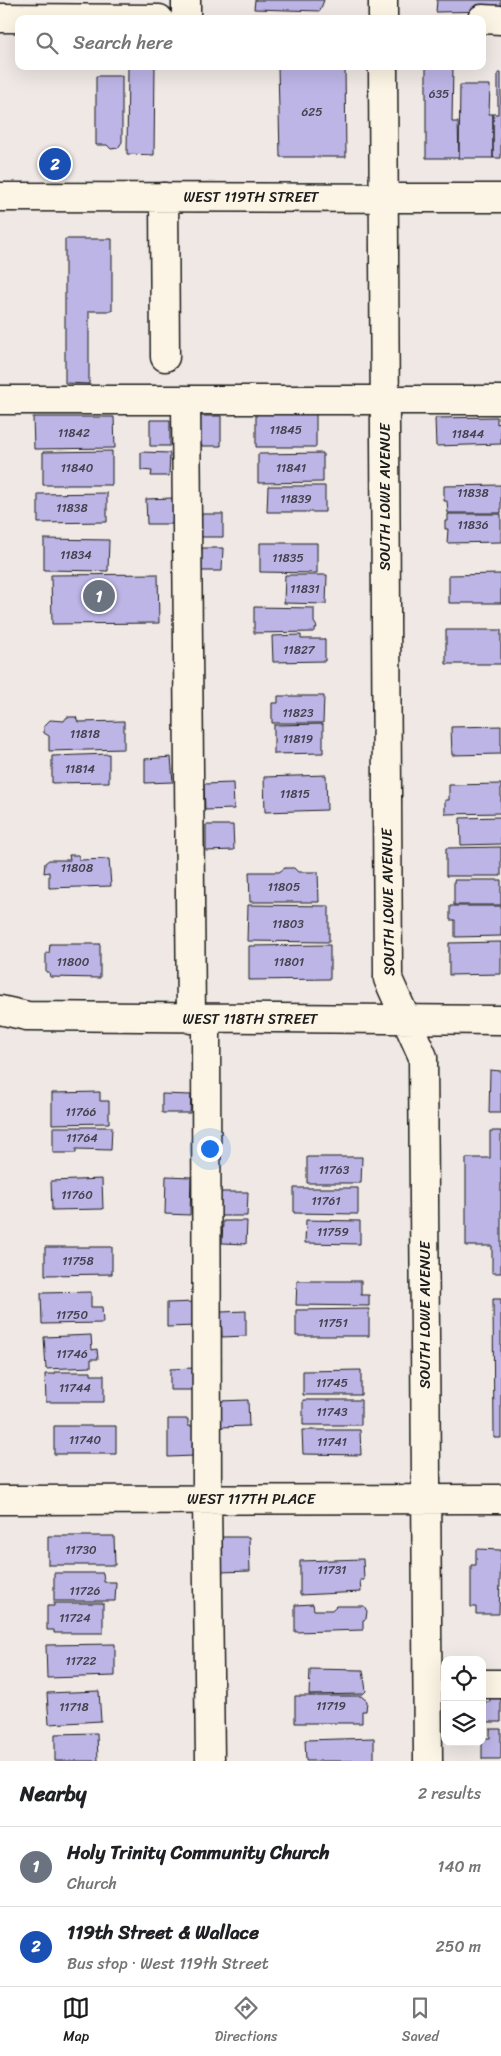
<!DOCTYPE html>
<html lang="en">
<head>
<meta charset="utf-8">
<style>
  :root { --surface:#fff; --page:#f6f6f6; --text:#202124; --muted:#757577; --line:#e0e0e0; --accent:#1c1c1c }
  body { margin:0; font-family:Sriracha,sans-serif; background:var(--page); color:var(--text) }
  .controls { position:absolute; right:15px; bottom:15px; display:grid; overflow:hidden; border-radius:10px; box-shadow:0 5px 20px #0002 }
  .controls button { width:45px; height:45px; display:grid; place-items:center; padding:0; border:0; border-bottom:1px solid var(--line); background:var(--surface); color:var(--text); font:25px sans-serif }
  .you { position:absolute; left:209px; top:1148px; width:18px; height:18px; margin:-12px; border:4px solid #fff; border-radius:50%; background:#1a73e8; box-shadow:0 0 0 8px #1a73e833 }
  .badge { display:grid; place-items:center; width:32px; height:32px; border-radius:50%; background:var(--accent); color:#fff; font-size:16px; font-weight:700 }
  .pin { position:absolute; translate:-50% -50%; border:2px solid #fff; box-shadow:0 1px 5px #0006 }
  .list { margin:0; padding:0; list-style:none }
  h2 { display:flex; justify-content:space-between; align-items:center; height:65px; margin:0; padding:0 20px; font-size:21px }
  h2 small { font-size:16px; font-weight:400; color:var(--muted) }
  .list li { display:grid; grid-template-columns:32px 1fr auto; gap:15px; align-items:center; box-sizing:border-box; height:80px; padding:0 20px; border-top:1px solid var(--line) }
  .list b { display:block; font-size:19px; white-space:nowrap }
  .list p { margin:0; font-size:16px; white-space:nowrap; color:var(--muted) }
  .list em { font-size:16px; font-style:normal; color:var(--muted) }
  .icon { flex:none; width:28px; height:28px; fill:none; stroke:currentColor; stroke-width:2; stroke-linecap:round; stroke-linejoin:round }
  .map { position:relative; flex:none; width:501px; height:1761px; overflow:hidden }
  .search { position:absolute; background:var(--surface); box-shadow:0 5px 20px #0002; left:15px; right:15px; top:15px; height:55px; display:flex; align-items:center; gap:12px; box-sizing:border-box; padding:0 18px; border-radius:10px; color:var(--muted); font-size:19px }
  .sheet { height:225px; background:var(--surface) }
  nav { display:flex; justify-content:space-around; align-items:center; box-sizing:border-box; height:70px; border-top:1px solid var(--line); background:var(--surface); font-size:14px; color:var(--muted) }
  nav a { display:grid; justify-items:center; gap:2px }
  nav .on { color:var(--accent) }
  .map>svg:first-child { display:block }
</style>
</head>
<body>
<div class="map">
<svg width="501" height="1761" viewBox="0 0 501 1761">
  <rect width="100%" height="100%" fill="#efe8e5"/>
  <filter id="ink" filterUnits="userSpaceOnUse"><feTurbulence type="fractalNoise" baseFrequency=".02" numOctaves="2"/><feDisplacementMap in="SourceGraphic" scale="10" xChannelSelector="R" yChannelSelector="G"/><feConvolveMatrix kernelMatrix="1 2 1 2 8 2 1 2 1" color-interpolation-filters="sRGB"/></filter>
  <g filter="url(#ink)">
    <!-- building -->
    <path fill="#bcb5e6" stroke="#1c1c1c" d="M255,0h69l-4,11 -66,-2z
      M437,0h64v11l-65,1z
      M128,66h27l-1,89 -27,-1z
      M278,66h67l1,91h-66z
      M426,66h27l-1,56h6l1,36h-33z
      M498,73h3v85h-8v-44h5z
      M96,76h26v66l-4,6 -7,1 -4,-4h-11z
      M460,85h30l-1,29h4v44h-34z
      M65,239h47v72h-23v73l-24,-1z
      M256,413h60v34h-60z
      M198,416h23v30h-23z
      M33,417h81l1,31 -81,1z
      M497,417v7l4,-1v21l-65,2 -1,-28z
      M150,420h20v26h-20z
      M112,451v34h-69v-33z
      M141,452l29,1 -1,23h-18l1,-5 -11,-1z
      M323,453v29l-65,1v-29z
      M501,485v28h-53l-1,-12h-3v-15z
      M268,486h57v26h-58z
      M107,493v29l-69,1v-29z
      M173,498v26h-26l-1,-25z
      M199,514h24v23h-24z
      M448,514h53v28l-54,1 1,-14h-3v-8h3z
      M44,539l65,1 -1,31 -64,-1z
      M260,543h57v30l-57,-1z
      M202,548h21l-1,23h-21z
      M158,574l1,49 -107,1 -1,-49z
      M501,574v29h-52v-28z
      M285,575h42l-1,29 -42,-1z
      M254,607l60,1v14l3,5 -4,5 -59,1z
      M446,630h55v34h-55z
      M301,635v4h24v22l-52,1 -1,-26z
      M278,696h46l-1,27h-51v-20h6z
      M67,717h9l2,5 46,-1v28l-75,2v-15l-5,-3v-7l6,-6 14,1z
      M323,724v29l-49,1v-29z
      M501,726v28l-49,1 -1,-28z
      M109,754v28l-57,1v-27z
      M171,757l2,25 -28,1v-24z
      M326,775l1,35 -62,2 -1,-35z
      M233,783l1,26 -29,1 -1,-26z
      M501,784v29l-56,1v-14h4v-15z
      M501,817v27l-40,1 -1,-27z
      M206,825h27l1,25 -28,1z
      M501,847v29h-55v-28z
      M69,855h10v5l30,-1 2,27 -62,2v-16l-5,1 1,-10 4,-3h21z
      M285,868h9l4,4h20l1,30h-69l-1,-30h30z
      M454,880h47v25h-47z
      M248,905l81,1v36l-82,-1z
      M450,906h51v30l-46,1v-17h-5z
      M501,942v32l-52,1v-32z
      M50,944h50v34l-50,-1 -1,-5h-3v-19h3z
      M330,945v34l-81,1v-34z
      M490,1070l11,1v42h-12z
      M100,1092v9h9v22l-57,1v-31z
      M162,1094l29,1 -1,18h-28z
      M53,1127h59l-1,23 -35,-1v4h-23z
      M490,1131h11v142h-9v-27h-26v-88h24z
      M307,1157h55l-1,26h-54z
      M166,1176l25,1 -1,38 -25,-1z
      M102,1179l1,30 -51,1 -1,-29z
      M294,1188h64v26l-64,-1z
      M220,1192h28l-1,24h-28z
      M306,1220l54,1v23l-55,-1z
      M223,1221h24l-1,23 -24,-1z
      M45,1247h67v27l-67,1z
      M297,1281h64v14h8v11l-73,-1z
      M91,1292v15h11l1,16 -61,1 -1,-31z
      M493,1299h8v139h-7z
      M196,1302l1,24 -30,1v-24z
      M369,1309v27h-73v-26z
      M246,1311v25l-24,1 -1,-25z
      M91,1335l1,15 5,-1 1,10h-7v8l-45,2 -2,-32z
      M194,1368l-1,22h-23v-21z
      M361,1370v25h-58v-24z
      M55,1372h36v3h13v27h-58l-1,-28h10z
      M248,1400l1,26 -29,1 -1,-26z
      M303,1400h58v25h-58z
      M168,1419h20v7h7v30l-27,1z
      M54,1426h62v28h-62z
      M302,1430h58l1,25 -58,-1z
      M48,1536h66l1,29h-67z
      M219,1537h30l1,34 -30,1z
      M476,1549l25,1 -2,64h-23v-7h-5v-42h5z
      M363,1559l1,21h-4l1,12 -61,3v-34z
      M54,1573h49l1,9h12l-1,19h-61z
      M54,1603h49v30h-49v-3h-7v-24h7z
      M313,1604l1,6h18l4,-4h28l3,5 -1,8 -3,1v10l-68,2v-27z
      M115,1644v32l-68,2 -1,-33z
      M310,1669l53,1 3,21 -3,3 -54,1z
      M99,1691l2,30 -52,3 -2,-31z
      M490,1691h11v31h-18v-20h7z
      M295,1696h66l6,5 -1,10h-4v12h-67z
      M490,1729h11v30h-19v-21h8z
      M97,1733l1,28h-43v-27z
      M374,1738v23h-68l-1,-21z"/>
    <g fill="none" stroke-linecap="round" stroke-linejoin="round">
      <defs>
        <path id="minor" d="M186,0v19
          M383,0v19
          M0,18l159,1
          M482,19l19,1
          M383,66l5,913 35,78 5,704
          M0,197l501,1
          M164,197l1,160
          M0,400h501
          M186,400l5,619
          M0,1010l27,6 474,4
          M206,1019l1,480 3,262
          M0,1500l501,-1
          M482,1684h19"/>
      </defs>
      <!-- minor casing -->
      <use href="#minor" stroke="#1c1c1c" stroke-width="31"/>
      <!-- minor -->
      <use href="#minor" stroke="#fcf5e5" stroke-width="28"/>
    </g>
  </g>
  <g text-anchor="middle" dominant-baseline="central" stroke-width="4.5" stroke-linejoin="round" paint-order="stroke">
    <!-- number labels -->
    <g font-size="12" fill="#44424e">
      <text x="439" y="94">635</text>
      <text x="312" y="112">625</text>
      <text x="286" y="430">11845</text>
      <text x="74" y="433">11842</text>
      <text x="468" y="434">11844</text>
      <text x="77" y="468">11840</text>
      <text x="291" y="468">11841</text>
      <text x="473" y="493">11838</text>
      <text x="296" y="499">11839</text>
      <text x="72" y="508">11838</text>
      <text x="473" y="525">11836</text>
      <text x="76" y="555">11834</text>
      <text x="288" y="558">11835</text>
      <text x="305" y="589">11831</text>
      <text x="299" y="650">11827</text>
      <text x="298" y="713">11823</text>
      <text x="85" y="734">11818</text>
      <text x="298" y="739">11819</text>
      <text x="80" y="769">11814</text>
      <text x="295" y="794">11815</text>
      <text x="77" y="868">11808</text>
      <text x="284" y="887">11805</text>
      <text x="288" y="924">11803</text>
      <text x="73" y="962">11800</text>
      <text x="289" y="962">11801</text>
      <text x="81" y="1112">11766</text>
      <text x="82" y="1138">11764</text>
      <text x="334" y="1170">11763</text>
      <text x="77" y="1195">11760</text>
      <text x="326" y="1201">11761</text>
      <text x="333" y="1232">11759</text>
      <text x="78" y="1261">11758</text>
      <text x="72" y="1315">11750</text>
      <text x="333" y="1323">11751</text>
      <text x="72" y="1354">11746</text>
      <text x="332" y="1383">11745</text>
      <text x="75" y="1388">11744</text>
      <text x="332" y="1412">11743</text>
      <text x="85" y="1440">11740</text>
      <text x="332" y="1442">11741</text>
      <text x="81" y="1550">11730</text>
      <text x="332" y="1570">11731</text>
      <text x="85" y="1591">11726</text>
      <text x="75" y="1618">11724</text>
      <text x="81" y="1661">11722</text>
      <text x="331" y="1706">11719</text>
      <text x="74" y="1707">11718</text>
    </g>
    <!-- street labels -->
    <g font-size="15" fill="#1c1c1c" stroke="#fcf5e5">
      <text x="251" y="197">WEST 119TH STREET</text>
      <text transform="translate(385 497) rotate(-90)">SOUTH LOWE AVENUE</text>
      <text transform="translate(388 902) rotate(-91)">SOUTH LOWE AVENUE</text>
      <text x="250" y="1019">WEST 118TH STREET</text>
      <text transform="translate(425 1315) rotate(-90)">SOUTH LOWE AVENUE</text>
      <text x="251" y="1499">WEST 117TH PLACE</text>
    </g>
  </g>
</svg>
<div class="controls">
<button><svg class="icon" aria-label="locate" viewBox="0 0 24 24"><circle cx="12" cy="12" r="6"/><path d="M12 2v4M12 18v4M2 12h4M18 12h4"/></svg></button>
<button><svg class="icon" aria-label="layers" viewBox="0 0 24 24"><path d="M12 4l9 5-9 5-9-5zM3 14l9 5 9-5"/></svg></button>
</div>
<div class="you"></div>
<div class="pin badge" style="left:99px;top:596px;background:#6b7280">1</div>
<div class="pin badge" style="left:55px;top:164px;background:#1a4fb4">2</div>
<div class="search"><svg class="icon" aria-label="search" viewBox="0 0 24 24"><circle cx="10" cy="10" r="6"/><path d="M15 15l6 6"/></svg>Search here</div>
</div>
<section class="sheet">
<h2>Nearby<small>2 results</small></h2>
<ul class="list">
<li><span class="badge" style="background:#6b7280">1</span><div><b>Holy Trinity Community Church</b><p>Church</p></div><em>140 m</em></li>
<li><span class="badge" style="background:#1a4fb4">2</span><div><b>119th Street &amp; Wallace</b><p>Bus stop · West 119th Street</p></div><em>250 m</em></li>
</ul>
</section>
<nav>
<a class="on"><svg class="icon" aria-label="map" viewBox="0 0 24 24"><path d="M3 6l6-2 6 2 6-2v14l-6 2-6-2-6 2zM9 4v14M15 6v14"/></svg>Map</a>
<a><svg class="icon" aria-label="directions" viewBox="0 0 24 24"><path d="M12 3l9 9-9 9-9-9zM9 14v-3h6M13 9l2 2-2 2"/></svg>Directions</a>
<a><svg class="icon" aria-label="saved" viewBox="0 0 24 24"><path d="M7 4h10v16l-5-4-5 4z"/></svg>Saved</a>
</nav>
</body>
</html>
